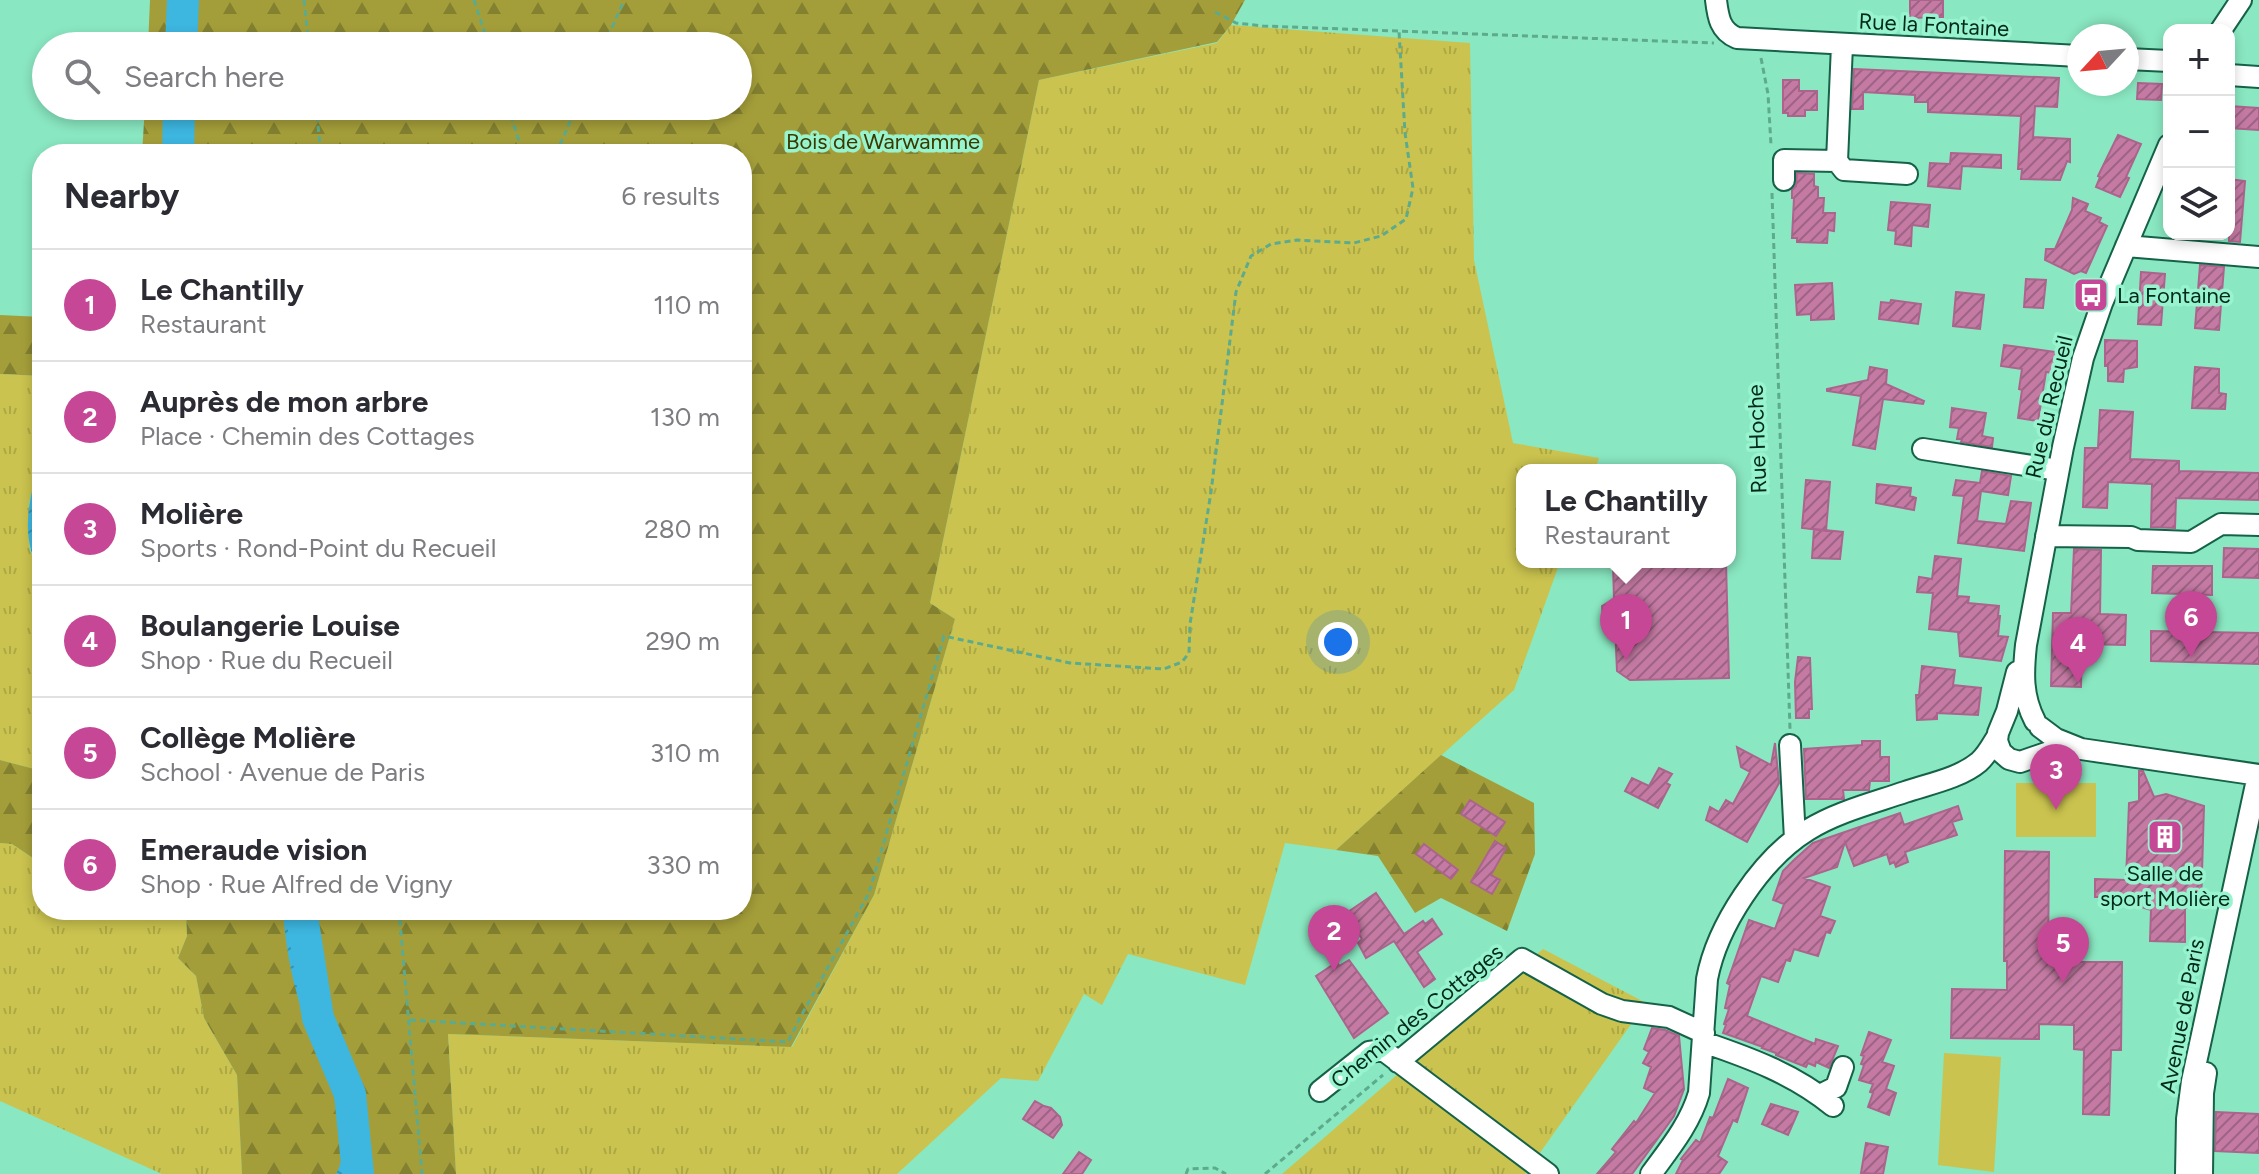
<!DOCTYPE html>
<html lang="en">
<head>
<meta charset="utf-8">
<style>
  :root { --surface:#fff; --page:#f7f7f7; --text:#2b2b33; --muted:#7c7c81; --line:#e1e1e2; --accent:#c64795 }
  body { margin:0; font-family:Figtree,sans-serif; background:var(--page); color:var(--text) }
  .controls { position:absolute; right:24px; top:24px; display:grid; overflow:hidden; border-radius:16px; box-shadow:0 4px 12px #0003 }
  .controls button { width:72px; height:72px; display:grid; place-items:center; padding:0; border:0; border-bottom:2px solid var(--line); background:var(--surface); color:var(--text); font:40px sans-serif }
  .compass { position:absolute; left:2067px; top:24px; width:72px; height:72px; border-radius:50%; background:var(--surface); box-shadow:0 4px 12px #0003; rotate:244deg }
  .you { position:absolute; left:1338px; top:642px; width:28px; height:28px; margin:-20px; border:6px solid #fff; border-radius:50%; background:#1a73e8; box-shadow:0 0 0 12px #1a73e833 }
  .badge { display:grid; place-items:center; width:52px; height:52px; border-radius:50%; background:var(--accent); color:#fff; font-size:26px; font-weight:700 }
  .pin { position:absolute; translate:-50% -66px; filter:drop-shadow(0 2px 4px #0008) }
  .pin::after { content:''; position:absolute; top:42px; width:28px; height:24px; background:inherit; clip-path:polygon(0 0,100% 0,50% 100%) }
  .popup { position:absolute; left:1516px; top:464px; width:220px; height:104px; box-sizing:border-box; display:grid; place-content:center; border-radius:16px; background:var(--surface); filter:drop-shadow(0 2px 6px #0005); font-size:26px; white-space:nowrap; color:var(--muted) }
  .popup b { font-size:30px; color:var(--text) }
  .popup::after { content:''; position:absolute; left:50%; top:100%; margin-left:-16px; border:16px solid transparent; border-top-color:var(--surface) }
  .list { margin:0; padding:0; list-style:none }
  h2 { display:flex; justify-content:space-between; align-items:center; height:104px; margin:0; padding:0 32px; font-size:34px }
  h2 small { font-size:26px; font-weight:400; color:var(--muted) }
  .list li { display:grid; grid-template-columns:52px 1fr auto; gap:24px; align-items:center; box-sizing:border-box; height:112px; padding:0 32px; border-top:2px solid var(--line) }
  .list b { display:block; font-size:30px; white-space:nowrap }
  .list p { margin:0; font-size:26px; white-space:nowrap; color:var(--muted) }
  .list em { font-size:26px; font-style:normal; color:var(--muted) }
  .icon { flex:none; width:44px; height:44px; fill:none; stroke:currentColor; stroke-width:2; stroke-linecap:round; stroke-linejoin:round }
  .map { position:relative; flex:none; width:2259px; height:1174px; overflow:hidden }
  .search { position:absolute; background:var(--surface); box-shadow:0 4px 12px #0003; left:32px; top:32px; width:720px; height:88px; display:flex; align-items:center; gap:20px; box-sizing:border-box; padding:0 28px; border-radius:44px; color:var(--muted); font-size:30px }
  .panel { position:absolute; background:var(--surface); box-shadow:0 4px 12px #0003; left:32px; top:144px; width:720px; height:776px; border-radius:32px }
  .map>svg:first-child { display:block }
</style>
</head>
<body>
<div class="map">
<svg width="2259" height="1174" viewBox="0 0 2259 1174">
  <defs>
    <pattern id="grass-tufts" width="24" height="20" patternUnits="userSpaceOnUse" patternTransform="scale(2)"><rect width="24" height="20" fill="#cac34f"/><path d="M3 7l-1-3M5 7V3M7 7l1-3M15 17l-1-3M17 17v-4M19 17l1-3" fill="none" stroke="#aca844"/></pattern>
    <pattern id="forest-firs" width="22" height="20" patternUnits="userSpaceOnUse" patternTransform="scale(2)"><rect width="22" height="20" fill="#a49e3a"/><path d="M5 1l3.5 6h-7zM16 11l3.5 6h-7z" fill="#838130"/></pattern>
    <pattern id="water-waves" width="16" height="10" patternUnits="userSpaceOnUse" patternTransform="scale(2)"><rect width="16" height="10" fill="#3db6e0"/><path d="M0 5q4-4 8 0t8 0" fill="none" stroke="#3194b5"/></pattern>
    <pattern id="building-hatch" width="6" height="6" patternUnits="userSpaceOnUse" patternTransform="scale(2)"><rect width="6" height="6" fill="#c47aa3"/><path d="M-1 1l2-2M0 6l6-6M5 7l2-2" fill="none" stroke="#9d6484"/></pattern>
  </defs>
  <rect width="100%" height="100%" fill="#89e7c1"/>
  <!-- grass -->
  <path fill="url(#grass-tufts)" d="M1231,25l239,18 4,217 39,183 86,15 -4,12h-73v92h38l-46,128 -178,160 -51,-7 -40,142 -117,-31 -26,51 -18,-11 -46,87 -37,-3 -104,96h-441l-8,-140 344,13 82,-152 81,-276 -25,-16 109,-523 178,-37z
    M0,374l42,2v83l-13,44v40l1,8 12,21v199l-42,-11z
    M0,843l12,1 30,20v46h144l1,26 -9,22 18,18 8,42 33,57 5,99h-80l-162,-73z
    M1543,949l103,54 -121,171h-243z"/>
  <!-- forest -->
  <path fill="url(#forest-firs)" d="M150,0h1095l-14,25 -14,17 -178,38 -109,523 25,16 -81,276 -83,152 -343,-13 8,140h-214l-5,-99 -33,-57 -8,-42 -18,-18 9,-22 -1,-26h556v-756h-600l3,-48h593v-60h-590z
    M0,315l42,2v59l-42,-2z
    M1441,755l93,48 1,51 -28,77 -66,-33 -26,15 -37,-57 -42,-6z
    M0,760l42,11v93l-30,-20 -12,-1z"/>
  <!-- garden -->
  <path fill="#cac34f" d="M2016,783h80v54h-80z
    M1944,1053l57,4 -7,115 -56,-7z"/>
  <!-- water -->
  <path fill="url(#water-waves)" d="M42,459v113c-24,-31 -13,-79 0,-113z
    M283,910h13l4,41 9,47 36,102 7,49 -1,8 -8,17h-7c23,-40 -21,-125 -35,-166 -10,-32 -16,-65 -18,-98z"/>
  <g fill="none" stroke-linecap="round" stroke-linejoin="round">
    <!-- river -->
    <path stroke="#3db6e0" stroke-width="32" d="M181,46l2,-46
      M178,154l1,-48
      M301,910l17,108 32,76 8,80"/>
  </g>
  <!-- building -->
  <path fill="url(#building-hatch)" stroke="#ac648d" stroke-width="2" d="M1910,0h33v17l-33,1z
    M1854,69l205,9 -2,29 -22,-1 -2,31 37,2v23l-3,-1 -7,19 -39,-1 1,-10h-4l3,-53 -93,-4v-10h-13v-7l-52,-3v17h-11z
    M1783,80h16v11h18v19h-12v6h-17v-3h-5z
    M2138,83l24,1 -1,16 -24,-1z
    M2229,106l30,2v22l-30,-2z
    M2118,135l23,9 -15,33 3,1 -9,19 -24,-10 4,-10 -2,-1z
    M1951,153l50,2v13l-39,-2 -2,23 -32,-3 2,-23 20,1z
    M1797,173l17,1v12l4,1v11h6l-1,15h12l-1,18 -6,-1 -1,13 -30,-1v-4h-5l2,-40h-2v-8l4,-4z
    M2229,179l16,2 -5,61 -11,-1z
    M2073,198l15,6 -3,7 16,7 -2,4 8,4 -21,47 -5,-2 -7,3 -29,-14 1,-11h9l17,-39z
    M1891,202l39,3 -2,22 -16,-2 -1,21 -16,-2 1,-13 -8,-1z
    M2200,265l24,2 -5,63 -24,-2z
    M2141,272l24,2 -4,51 -23,-1z
    M2026,279l20,1 -3,28 -19,-1z
    M1832,283l2,36 -23,1v-6l-14,1 -2,-30z
    M1956,292l28,3 -4,34 -27,-3z
    M1891,300l30,4 -3,20 -39,-5 2,-17 9,1z
    M2105,340l32,1v26l-13,2 -1,13 -15,-1v-15h-3z
    M2004,345l52,7 -3,21 -7,-1 -8,49 -20,-3 4,-28 -3,-1 3,-20 -21,-3z
    M1870,367l17,3 -1,14 38,17 -1,3 -40,-5 -8,50 -22,-4 8,-49 -34,-5v-2l41,-9z
    M2195,367l24,2v24l7,1 -1,15 -33,-1z
    M1952,408l34,5 -4,23 11,2 -1,9 -31,-5 1,-3h-5l2,-11 -9,-1z
    M2100,410l33,2 -3,47 49,2v10l80,2v27l-83,-2 -1,30 -24,-1 1,-43 -44,-2 -1,26 -24,-1 2,-59h13z
    M1982,471l29,5 -3,19 -27,-4 -4,30 29,3 5,-23 20,2 -7,48 -66,-8 6,-47 -11,-1 3,-15 24,3z
    M1806,480l24,2 -4,49 -24,-3z
    M1877,484l34,4 -1,8 6,2 -2,12 -38,-7z
    M1814,529l29,3 -3,27 -28,-1z
    M2224,548l35,1v29l-36,-1z
    M2074,549l27,1 -1,64 26,1 -1,30 -43,-1 -1,43 -30,-1 2,-73h18z
    M1935,556l26,3 -4,37 12,1 -1,6 31,3 -1,10h2l-2,20 10,1 -7,24 -41,-5 -2,-24 -29,-3 4,-36 -16,-1 2,-15 13,2z
    M1632,562h94l3,116 -99,2 -13,-9 -2,-46 -12,-6 -1,-13 12,-7 -1,-33 19,-1z
    M2153,566h59v29l-60,-2z
    M2151,631l108,2v31l-108,-3z
    M1798,657l12,1 2,51h-3v9h-13l-1,-36z
    M1922,666l33,4 -2,15 28,3 -3,27 -41,-2v6l-20,1 -1,-25h3z
    M1862,741h18v16h9v24h-19l-1,9h-26l1,9h-38l-2,-50 58,-4z
    M1775,743l4,40 -32,59 -41,-22 4,-13 9,5 7,-12 7,4 17,-32 -9,-5 -4,-20 34,18z
    M1659,768l13,6 -6,9 4,2 -12,23 -33,-17 7,-13 17,8z
    M2139,771h4l11,26 12,-3 38,12 -3,99 -16,3v34l-35,-1 1,-31 -25,-8v-5h-31v-18l31,1 3,-77 10,-2z
    M1470,800l35,22 -9,14 -35,-22z
    M1958,806l4,13 -10,3 5,13 -52,17 3,10 -12,5 -2,-5 -4,2 -3,-10 -33,12 -9,-24 -8,25 -33,11 26,9 -10,29 15,5 -5,12 -4,-1 -8,24 -24,-7 -4,12 -4,-1 -8,22 -17,-6 -14,40 68,28 1,-5 22,7 -9,22 -13,-6 -1,4 -7,-3 -2,4 -30,-12v-2l-14,-5 1,-1 -40,-14 3,-8 -2,-1 5,-15 -4,-1 5,-23 -3,-2 22,-63 26,9 9,-25 -11,-4 10,-29 11,-11 19,-17 87,-30 4,12z
    M1495,841l11,7 -15,27 9,5 -8,14 -21,-12z
    M1424,844l34,26 -7,9 -35,-25z
    M2005,851l44,1 -1,110h74l-1,88h-10l-2,65 -26,-1 1,-64 -10,-1v-24l-35,-1v15l-88,-1 1,-49 55,1v-29h-3z
    M1376,893l28,41 19,-13 2,3 7,-5 10,15 -25,18 18,27 -11,8 -30,-46 -28,17 -8,-15 4,-4 -17,-25z
    M1349,960l39,53 -34,25 -38,-62 21,-14 2,4z
    M1652,1028l13,2 14,6 5,53 -10,27 -42,58h-35l19,-22 -4,-3 22,-28 2,2 19,-30 -11,-5 7,-21 -8,-4 6,-11 -5,-3z
    M1869,1032l22,8 -9,22 12,4 -8,23 10,4 -7,22 -21,-8 5,-14 -3,-1 3,-8 -14,-4 5,-15 -3,-1 3,-8 -3,-1z
    M1728,1079l20,9 -11,34 -4,-2 -15,36 9,6 -8,12h-43l7,-14 -2,-1 15,-19 4,3 10,-26 3,1z
    M1035,1101l9,5 7,2 9,9 2,8 -9,13 -30,-19z
    M1771,1104l27,8 -10,23 -26,-11z
    M2216,1112l43,2v39l-44,-2z
    M1866,1143l22,4 -5,27 -22,-1z
    M1079,1152l12,8 -9,14h-19z"/>
  <g fill="none" stroke-linecap="round" stroke-linejoin="round">
    <defs>
      <path id="minor" d="M1716,0c2,17 4,31 21,38l342,18
        M2221,30l20,-30
        M2127,59l42,2
        M2229,75l30,2
        M1837,161l7,9 63,4
        M1784,180v-20l53,1 5,-116
        M2126,246l133,11
        M1923,449l135,21
        M2046,536l85,1 7,3 53,2 30,-18 38,1
        M2017,672l-10,39 -9,22 -1,8 4,11 8,7 11,3 29,-10 26,-2
        M2035,721c-13,-25 -12,-48 -9,-76l37,-198 20,-89 19,-55 67,-158
        M2040,727l16,12 25,10 178,26
        M1790,745l5,94
        M1703,1042c47,16 91,32 130,64
        M1398,1062l124,-103 80,45 20,7 47,6 35,16
        M1320,1091l49,-39 14,-2 165,124
        M1820,1095l16,-8 7,-20
        M1651,1174c19,-26 39,-50 48,-81l8,-114c10,-53 54,-120 101,-149 29,-18 65,-27 97,-38 24,-8 55,-14 74,-30 8,-7 13,-17 18,-25
        M2186,1174l1,-55 5,-38 66,-306
        M2202,1174l1,-81 3,-20"/>
    </defs>
    <!-- minor casing -->
    <use href="#minor" stroke="#156249" stroke-width="24"/>
    <!-- path -->
    <path stroke="#5dab8c" stroke-width="3" stroke-dasharray="6 4" stroke-linecap="butt" d="M304,0l5,46
      M474,0l15,46
      M1215,12l21,11 27,3 451,17
      M604,46l20,-46
      M1761,58l7,36 3,51
      M316,106l5,48
      M508,106l15,48
      M556,154l21,-48
      M1772,193l18,536
      M399,910l23,264
      M410,1020l378,22 13,-26 68,-123 75,-257 126,27 94,6 18,-7 7,-9 1,-29 21,-132 25,-200 15,-36 20,-12 26,-4 57,3 27,-7 25,-17 7,-31 -8,-55 -6,-102
      M1186,1174l2,-5 27,-1 11,6
      M1265,1174l118,-99"/>
    <!-- minor -->
    <use href="#minor" stroke="#fff" stroke-width="20"/>
  </g>
  <!-- icons -->
  <defs>
    <symbol id="bus-square" viewBox="-11 -11 22 22"><rect x="-9" y="-9" width="18" height="18" rx="4" fill="#c64795" stroke="#97f4ce"/><path d="M-5-6H5V4H4V6H2V4H-2V6H-4V4H-5ZM-3.5-4V0h7V-4ZM-3.5 1.2v1.5H-2V1.2ZM2 1.2v1.5H3.5V1.2Z" fill="#fff"/></symbol>
    <symbol id="building-square" viewBox="-11 -11 22 22"><rect x="-9" y="-9" width="18" height="18" rx="4" fill="#c64795" stroke="#97f4ce"/><path d="M-4-6H4V6H1V3H-1V6H-4ZM-2.5-4.3h1.7v1.8h-1.7ZM.8-4.3h1.7v1.8H.8ZM-2.5-1h1.7V.8h-1.7ZM.8-1h1.7V.8H.8Z" fill="#fff"/></symbol>
  </defs>
  <g fill-rule="evenodd">
    <use href="#bus-square" x="2071" y="275" width="40" height="40"/>
    <use href="#building-square" x="2145" y="817" width="40" height="40"/>
  </g>
  <g text-anchor="middle" dominant-baseline="central" stroke-width="7" stroke-linejoin="round" paint-order="stroke">
    <!-- street labels -->
    <g font-size="22" fill="#002a1c" stroke="#97f4ce">
      <text transform="translate(1934 25) rotate(3)">Rue la Fontaine</text>
      <text transform="translate(2049 407) rotate(-77)">Rue du Recueil</text>
      <text transform="translate(1757 439) rotate(-92)">Rue Hoche</text>
      <text transform="translate(1417 1016) rotate(-39)">Chemin des Cottages</text>
      <text transform="translate(2182 1016) rotate(-79)">Avenue de Paris</text>
    </g>
    <!-- park labels -->
    <g font-size="22" fill="#3c3900" stroke="#97f4ce">
      <text x="883" y="141">Bois de Warwamme</text>
    </g>
    <!-- poi labels -->
    <g font-size="22" fill="#002a1c" stroke="#97f4ce" text-anchor="start">
      <text x="2117" y="295">La Fontaine</text>
      <text x="2165" y="873" text-anchor="middle">Salle de<tspan x="2165" dy="25">sport Molière</tspan></text>
    </g>
  </g>
</svg>
<div class="controls">
<button>+</button>
<button>−</button>
<button><svg class="icon" aria-label="layers" viewBox="0 0 24 24"><path d="M12 4l9 5-9 5-9-5zM3 14l9 5 9-5"/></svg></button>
</div>
<svg class="compass" viewBox="-18 -18 36 36"><path d="M0-13l5 13h-10z" fill="#e53935"/><path d="M0 13l5-13h-10z" fill="#7c7c81"/></svg>
<div class="you"></div>
<div class="pin badge" style="left:1626px;top:660px">1</div>
<div class="popup"><b>Le Chantilly</b>Restaurant</div>
<div class="pin badge" style="left:1334px;top:971px">2</div>
<div class="pin badge" style="left:2056px;top:810px">3</div>
<div class="pin badge" style="left:2078px;top:683px">4</div>
<div class="pin badge" style="left:2063px;top:983px">5</div>
<div class="pin badge" style="left:2191px;top:657px">6</div>
<div class="search"><svg class="icon" aria-label="search" viewBox="0 0 24 24"><circle cx="10" cy="10" r="6"/><path d="M15 15l6 6"/></svg>Search here</div>
<section class="panel">
<h2>Nearby<small>6 results</small></h2>
<ul class="list">
<li><span class="badge">1</span><div><b>Le Chantilly</b><p>Restaurant</p></div><em>110 m</em></li>
<li><span class="badge">2</span><div><b>Auprès de mon arbre</b><p>Place · Chemin des Cottages</p></div><em>130 m</em></li>
<li><span class="badge">3</span><div><b>Molière</b><p>Sports · Rond-Point du Recueil</p></div><em>280 m</em></li>
<li><span class="badge">4</span><div><b>Boulangerie Louise</b><p>Shop · Rue du Recueil</p></div><em>290 m</em></li>
<li><span class="badge">5</span><div><b>Collège Molière</b><p>School · Avenue de Paris</p></div><em>310 m</em></li>
<li><span class="badge">6</span><div><b>Emeraude vision</b><p>Shop · Rue Alfred de Vigny</p></div><em>330 m</em></li>
</ul>
</section>
</div>
</body>
</html>
